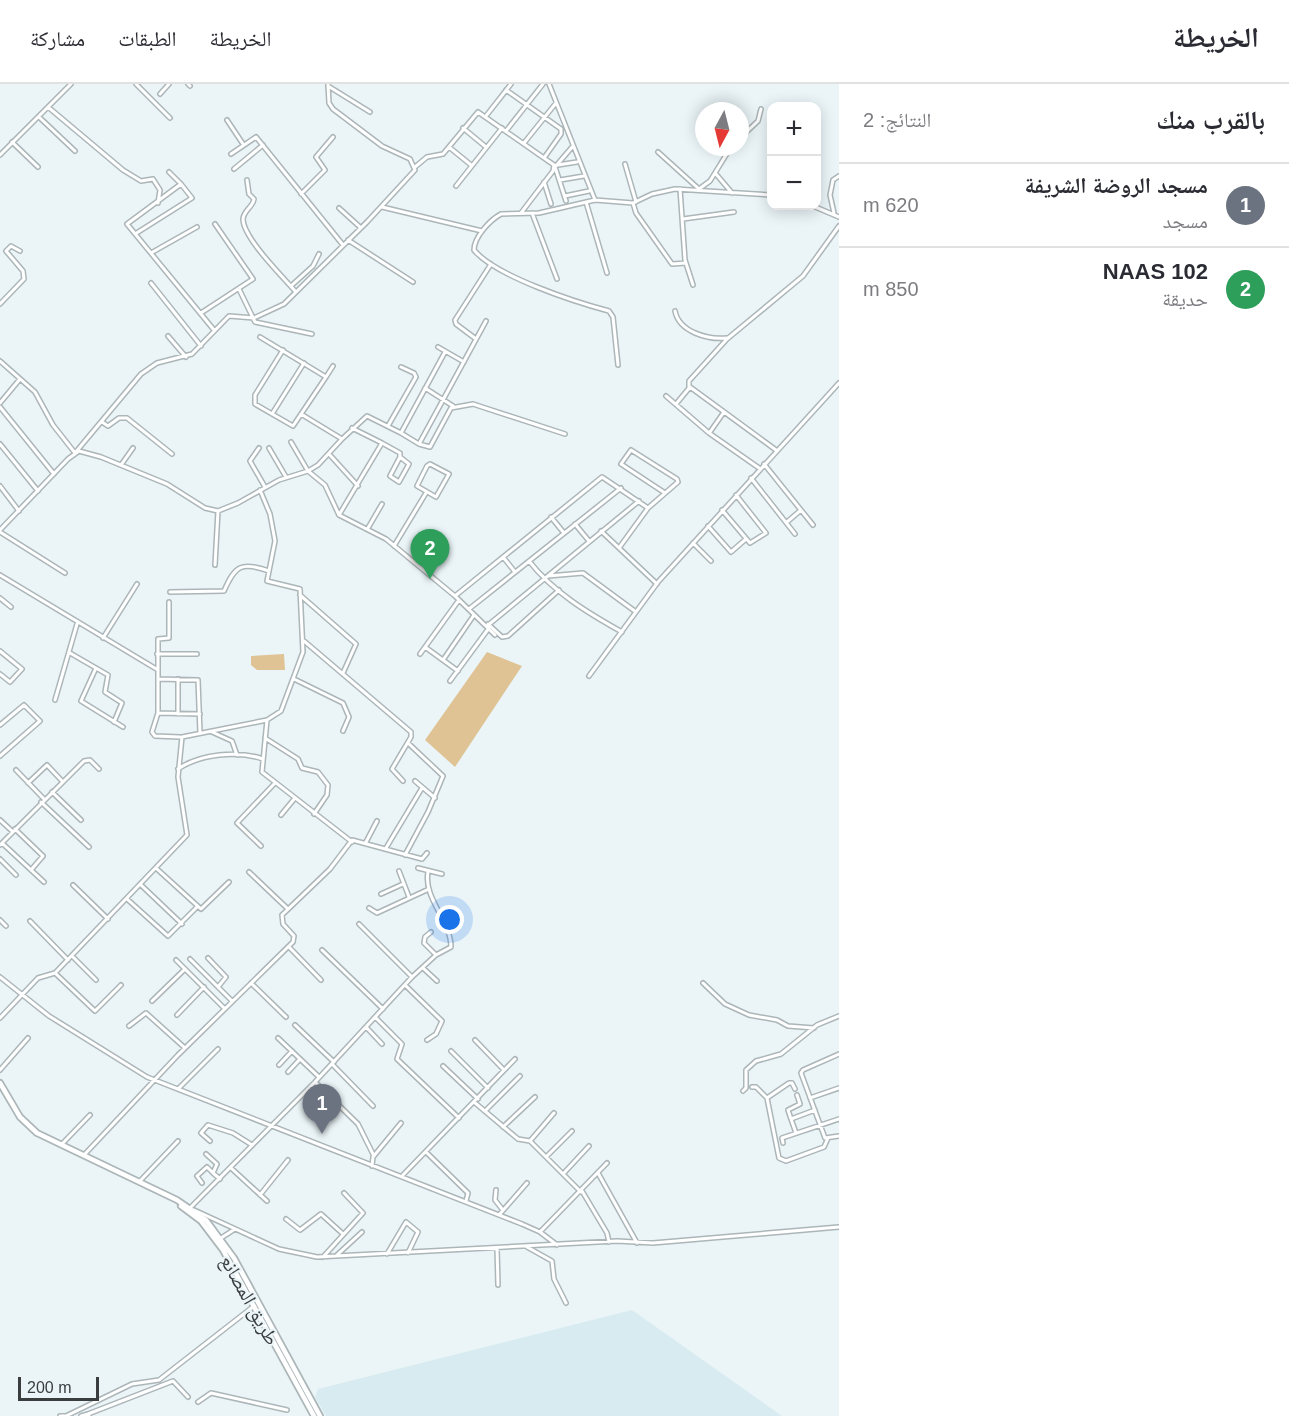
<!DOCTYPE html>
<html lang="ar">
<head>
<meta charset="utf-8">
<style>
  :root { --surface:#fff; --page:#f7f7f7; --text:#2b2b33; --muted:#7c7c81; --line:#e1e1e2; --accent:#9d7422 }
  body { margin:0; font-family:Helvetica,"Noto Naskh Arabic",sans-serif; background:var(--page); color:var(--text); direction:rtl }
  .controls { position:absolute; right:18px; top:18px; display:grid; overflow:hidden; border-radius:12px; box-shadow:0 3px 15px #0003 }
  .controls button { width:54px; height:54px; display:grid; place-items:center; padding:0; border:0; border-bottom:2px solid var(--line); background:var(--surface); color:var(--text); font:30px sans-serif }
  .compass { position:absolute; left:695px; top:18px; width:54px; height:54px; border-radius:50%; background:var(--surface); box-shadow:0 3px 15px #0003; rotate:187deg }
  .scale { position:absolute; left:18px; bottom:15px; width:81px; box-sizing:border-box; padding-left:6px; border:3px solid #393d3e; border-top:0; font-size:16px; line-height:21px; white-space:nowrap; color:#393d3e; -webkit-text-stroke:4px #ebf5f8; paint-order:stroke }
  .you { position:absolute; left:450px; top:836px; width:21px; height:21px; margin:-15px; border:4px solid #fff; border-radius:50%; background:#1a73e8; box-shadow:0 0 0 9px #1a73e833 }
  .badge { display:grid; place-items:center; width:39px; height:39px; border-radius:50%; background:var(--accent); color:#fff; font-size:20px; font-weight:700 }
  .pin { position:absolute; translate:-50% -50px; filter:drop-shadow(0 2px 3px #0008) }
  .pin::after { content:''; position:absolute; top:32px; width:21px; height:18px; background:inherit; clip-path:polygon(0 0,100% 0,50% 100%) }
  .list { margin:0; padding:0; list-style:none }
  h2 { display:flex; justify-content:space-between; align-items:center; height:78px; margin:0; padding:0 24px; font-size:26px }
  h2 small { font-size:20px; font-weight:400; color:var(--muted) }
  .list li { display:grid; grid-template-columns:39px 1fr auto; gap:18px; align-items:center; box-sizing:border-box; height:84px; padding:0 24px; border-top:2px solid var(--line) }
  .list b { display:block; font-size:22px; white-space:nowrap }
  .list p { margin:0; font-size:20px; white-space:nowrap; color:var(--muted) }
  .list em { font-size:20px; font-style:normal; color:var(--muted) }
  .map { position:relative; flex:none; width:839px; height:1332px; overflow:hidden; direction:ltr }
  header { display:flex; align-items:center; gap:36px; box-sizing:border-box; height:84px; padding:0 30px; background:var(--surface); border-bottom:2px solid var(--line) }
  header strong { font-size:28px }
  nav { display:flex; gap:33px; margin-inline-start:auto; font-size:21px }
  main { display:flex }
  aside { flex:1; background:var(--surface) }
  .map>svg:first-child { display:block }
</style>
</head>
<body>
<header>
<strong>الخريطة</strong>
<nav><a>الخريطة</a><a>الطبقات</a><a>مشاركة</a></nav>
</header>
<main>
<aside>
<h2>بالقرب منك<small>النتائج: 2</small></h2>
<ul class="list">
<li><span class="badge" style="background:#6b7280">1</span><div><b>مسجد الروضة الشريفة</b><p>مسجد</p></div><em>620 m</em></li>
<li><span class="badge" style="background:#2e9e5b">2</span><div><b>NAAS 102</b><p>حديقة</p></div><em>850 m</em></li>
</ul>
</aside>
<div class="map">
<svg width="839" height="1332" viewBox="0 0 839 1332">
  <rect width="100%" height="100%" fill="#ebf5f8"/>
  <!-- built -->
  <path fill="#d8ebf0" d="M632,1226l150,106h-456l-11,-19 3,-8z"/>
  <!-- green -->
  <path fill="#dfc394" d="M487,568l35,14 -67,101 -30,-27z
    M284,570l1,16h-28l-6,-5v-9z"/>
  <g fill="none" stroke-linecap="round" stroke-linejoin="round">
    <defs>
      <path id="minor" d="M136,0l34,34
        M188,0l2,2
        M549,0l46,116 -56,13 -38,1c-11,6 -27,23 -27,36 21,26 101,52 135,61l4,6 5,48
        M328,2l42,26
        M506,6l55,39v5l-17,24
        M160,10l9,-10
        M48,23l75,63 18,11 12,-2 7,11 -2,13
        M486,32l25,-32
        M39,33l36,34
        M227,36l16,24
        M463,44l23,19
        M506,47l37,-47
        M740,54l18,-17 3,-12
        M12,58l26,25
        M524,59l32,-40
        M449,63l22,18
        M658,68l41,37
        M231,70l25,-17 87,108
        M0,71l71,-71
        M625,80l11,38
        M558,81l19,-3
        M415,83l12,-10 16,-3 35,-42 76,53 -1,6 -32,42
        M555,83l11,34
        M555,83l18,-21
        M234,85l29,-24
        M169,88l12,12 -54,40 87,106
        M716,90l16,19
        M247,96l2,14 5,5c-1,8 -10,11 -11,20 0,19 41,59 53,73
        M560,96l24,-4
        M544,98l7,22
        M456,102l46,-58
        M680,105l5,71 8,25
        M699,105l11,-8 21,-34
        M301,110l24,-24 -9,-13 17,-20
        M565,112l24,-5
        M595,116l38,3 19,-9 23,-5 97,6
        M586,118l21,71
        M633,119l3,10 36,51 14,-1
        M813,122l26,11
        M382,123l100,24
        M339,124l22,20
        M532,129l25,66
        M834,129l-4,-18 3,-15 6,-4
        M683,135l51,-7
        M135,150l57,-36 -11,-14
        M348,156l65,42
        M151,169l46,-26
        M151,199l50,63
        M291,202l22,-20 6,-12
        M239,205l16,33 57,12
        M0,220l24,-25 -1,-8 -17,-20 5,-5 9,5
        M675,227c4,21 33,29 52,27
        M201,229l52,-34 -38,-55
        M168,252l18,21
        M260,253l66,40 7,-11
        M476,255l-20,-15 -1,-4 36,-56
        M438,263l26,15
        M283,266l-28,45v9l38,22 33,-49
        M445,268l-44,81 18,11 67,-123
        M0,277l35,31 18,33 22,28 66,-79 16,-11 35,-9 37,-38 25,2 30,-14 83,-82 48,-52 -5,-11 -28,-13 -49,-37 -4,-6 -1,-19
        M689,303v-6l38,-42 76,-63 36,-50
        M425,304l28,18
        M666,312l43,37 50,35
        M0,319l20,-24
        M676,320l14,-17 86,63
        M0,323l54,67
        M272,330l32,-51
        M301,330l41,25 25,-23 34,17
        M102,338l6,4 11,-8h8l45,36
        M388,342l28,-49 -2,-4 -13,-6
        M710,348l14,-20
        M291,358l17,29 10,-6 24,-26
        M382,359l18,10v4l9,7 -10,18 -9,-6 10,-19
        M0,360l38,47
        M419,360l11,3 21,-39 22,-4 92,30
        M259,364l-9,13 15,26
        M269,364l17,29
        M329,370l29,32
        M430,380l19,10 -13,23 -19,-11 10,-20z
        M764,380l49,61
        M121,381l12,-17
        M751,394l44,56
        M0,402l19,25
        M260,406l10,24 5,27 -8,40 33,8 3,63 -22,59 -14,9 -5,52 90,70
        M722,426l28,33 16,-10 -30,-38
        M339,431l43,-72 -30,-15
        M551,433l13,16
        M787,438l14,-12
        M575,440l14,17
        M708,442l23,26 15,-13
        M368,444l14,-24
        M0,446l68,-71 11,-8 22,6 66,27 38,24 13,3 20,-8 41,-23 29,-9 17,14 14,30 47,24 69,57 40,39
        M601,447l18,17 29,-40 30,-26 -1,-3 -46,-29 -10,14 44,29
        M0,448l65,41
        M693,459l18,18
        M394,462l32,-53
        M619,464l38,36
        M503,473l12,15
        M529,477c24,31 59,52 93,71
        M215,481l3,-54
        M0,491l158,95
        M548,492l35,-3 53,39
        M170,508l54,-1c11,-25 17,-30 45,-20
        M300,511l56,49 -13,29
        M455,512l147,-119 46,31
        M0,514l11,9
        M169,518v36l-11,1v74l-6,19 3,4 25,1
        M469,525l152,-121
        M488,540l14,13 6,-1 51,-46
        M487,542l152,-125
        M103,554l34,-54
        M304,557l107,91v5l-19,32 11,12
        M425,563l33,24
        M0,567l22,18 -12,13 -10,-8
        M70,569l38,22 -3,17 17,11 -8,19
        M157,570h40
        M420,570l39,-54
        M443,576l31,-45
        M96,584l-15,33 42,26
        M589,592l69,-94 181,-199
        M158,595l40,1 2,53
        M294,595l49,24 6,14 -6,14
        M450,597l39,-53
        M55,616l22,-76
        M158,629l42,1
        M178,630v-35
        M0,641l24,-20 16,16 -40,35
        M212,648l20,9 5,14
        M265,654l33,21 4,9 16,4 10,13 -1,10 -13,19
        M178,685c22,-15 60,-19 85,-10
        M16,686l28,29
        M415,697l20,17
        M28,699l19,-18 16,17
        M52,708l29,28
        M41,718l48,45
        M281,731l14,-17
        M0,736l12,11
        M15,745l28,27 -12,14
        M366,758l11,-21
        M2,759l42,39
        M0,761l84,-84 6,-1 9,9
        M261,762l-24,-23 38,-40
        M386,764l36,-60
        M405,771l23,-43 15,-36 -35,-33
        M0,775l16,16
        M418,784l24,6
        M157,785l44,40 28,-27
        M399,787l10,26
        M249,788l39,37
        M73,801l35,34
        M141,801l41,39
        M381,810l22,-10
        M127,815l41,37 29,-29
        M369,824l8,5 52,-24
        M0,836l6,6
        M30,837l38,39
        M359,840l53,53
        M431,848l-6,5 -1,6 12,12
        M289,863l32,33
        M322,866l61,59
        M72,872l24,24
        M208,874l18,19 -8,10
        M190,875l42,42
        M176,876l48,48
        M423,884l14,13
        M55,889l40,38 26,-26
        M0,893l49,39 98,61 375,147 18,8 17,13
        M251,899l35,34
        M703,899l22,21 24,11 28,5 11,6 26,2
        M405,901l37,36 -6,13 -9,6
        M152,917l33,-32
        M177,931l27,-28
        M375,933l27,27 -5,15 62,59
        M0,934l38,-40 17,-5 132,-138 -9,-58 4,-40 85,-17
        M295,941l39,37
        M129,942l17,-13 39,35
        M366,943l16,17
        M278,954l41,39
        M475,956l29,30
        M451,967l37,37
        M839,970l-36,16 -2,3 24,65 14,-2
        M332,980l41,42
        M279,981l13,-14
        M443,982l35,33
        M0,986l28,-32
        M288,988l12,-13
        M315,998l43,42 16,32
        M752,1003h4l11,11
        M178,1005l40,-40
        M795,1005l-3,-6h-3l-22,15 12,60 7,3 38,-14 4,-9
        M743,1007l3,-3v-18l10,-9 25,-7 36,-29 22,-9
        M810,1014l29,-10
        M474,1018l44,37 12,2 51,51
        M486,1026l34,-34
        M791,1035l-3,-9 12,-6 -3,-9
        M503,1043l32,-30
        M796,1049l-5,-14 24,-9
        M210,1057l-9,-8 7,-8 25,8 19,12
        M530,1057l24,-28
        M783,1059l-1,-5 57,-19
        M62,1060l28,-29
        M426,1068l42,41 -2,8
        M206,1070l11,10 -4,9 7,6
        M84,1071l94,-100 115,-113 1,-6 -11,-12 -1,-9 48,-46 22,-29 70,19 5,-6
        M546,1073l26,-26
        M372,1082l1,-9 28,-34
        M231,1084l36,33
        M598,1089l39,70
        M563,1090l26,-28
        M402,1092l113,-117
        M140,1097l38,-40
        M202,1099l-5,-7 10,-9 6,6
        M496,1106l-1,10 7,9
        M582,1107l25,42 2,9
        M260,1111l28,-35
        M190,1124l125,-126 97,-105 24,-22 15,-8c0,-26 -28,-49 -23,-75
        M194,1126l85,39 38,8 300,-16 36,2 186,-16
        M499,1131l28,-32
        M286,1135l14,11 21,-16 22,20
        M540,1148l67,-69
        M218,1156l17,-11
        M527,1163l25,14 2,18 12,24
        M497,1164l1,37
        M387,1170l19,-32 12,10 -10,21
        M337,1171l25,-23
        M323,1173l40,-44 -19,-20
        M198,1318l13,-9 76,17
        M60,1332h6l66,-32 27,-4 95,-74
        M81,1332l7,-2
        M89,1332l-1,-2 85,-33 15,16"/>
      <path id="major" d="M0,999l20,34 17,16 140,67 29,20 28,38 86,158
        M181,1122l20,15 22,29 91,166"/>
    </defs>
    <!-- minor casing -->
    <use href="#minor" stroke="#acb6b8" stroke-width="6"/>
    <!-- major casing -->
    <use href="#major" stroke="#acb6b8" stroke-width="8"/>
    <!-- minor -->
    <use href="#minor" stroke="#fff" stroke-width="3"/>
    <!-- major -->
    <use href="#major" stroke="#fff" stroke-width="4.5"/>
  </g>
  <g text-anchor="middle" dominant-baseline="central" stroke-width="4.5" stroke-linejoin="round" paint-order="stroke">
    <!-- street labels -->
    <g font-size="20" fill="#393d3e" stroke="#ebf5f8">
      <text transform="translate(250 1216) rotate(61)">طريق المصانع</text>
    </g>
  </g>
</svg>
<div class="controls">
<button>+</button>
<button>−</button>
</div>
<svg class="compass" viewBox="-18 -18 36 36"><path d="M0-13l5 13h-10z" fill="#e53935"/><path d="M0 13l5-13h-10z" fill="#7c7c81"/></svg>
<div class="scale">200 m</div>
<div class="you"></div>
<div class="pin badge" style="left:322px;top:1050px;background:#6b7280">1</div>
<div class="pin badge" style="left:430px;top:495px;background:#2e9e5b">2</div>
</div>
</main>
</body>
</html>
